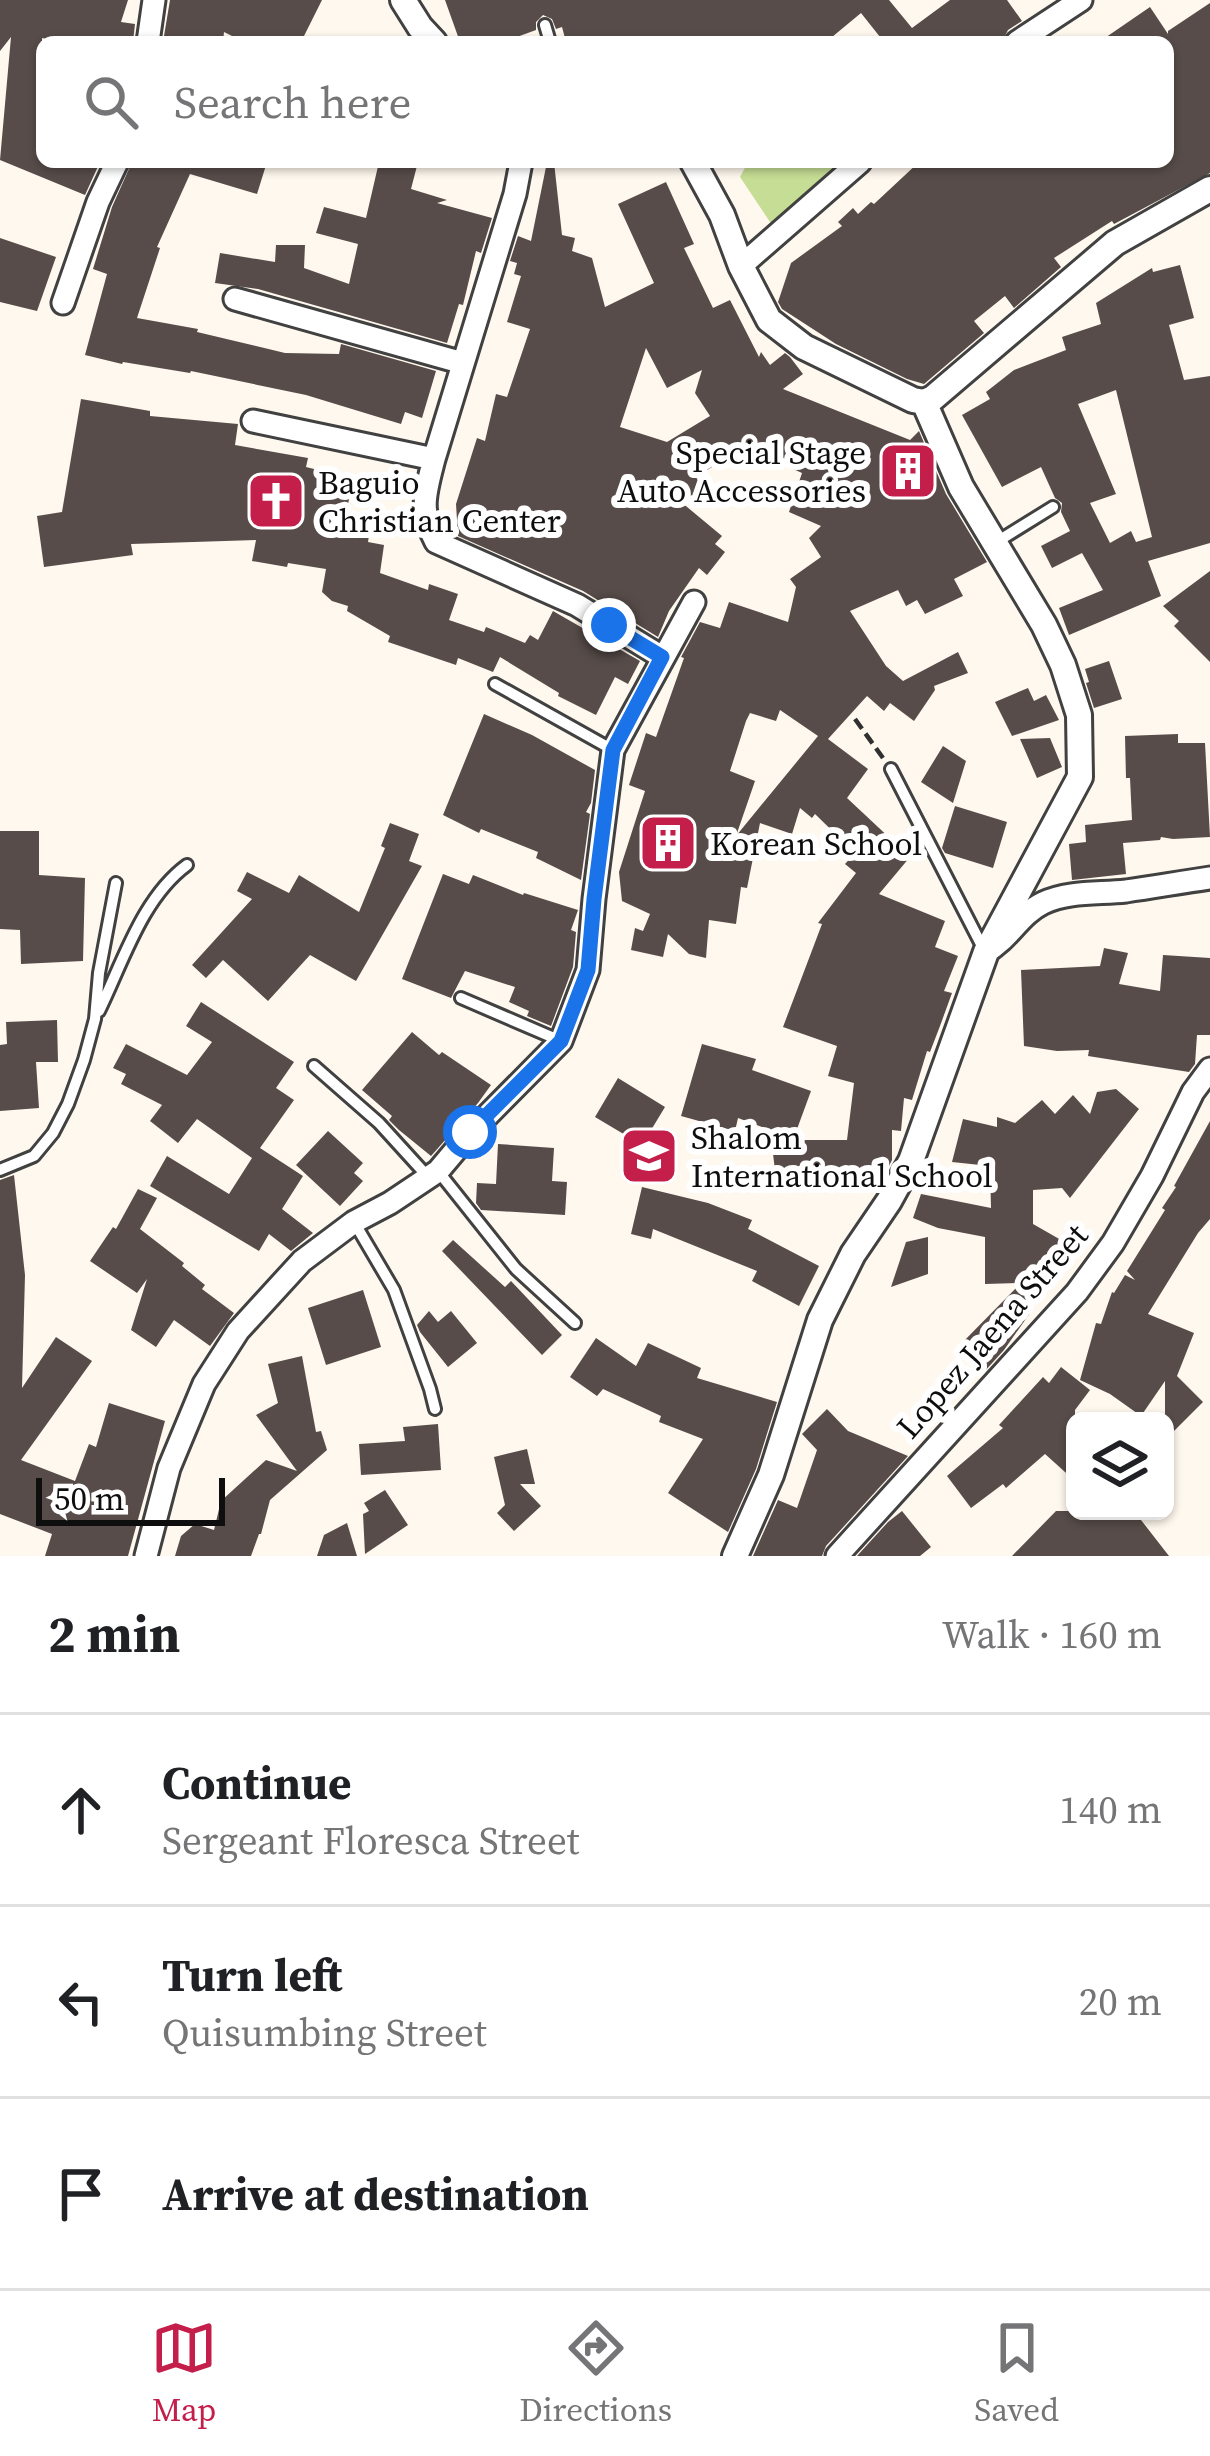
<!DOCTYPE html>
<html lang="en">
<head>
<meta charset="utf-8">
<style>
  :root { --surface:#fff; --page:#f2f2f2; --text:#202124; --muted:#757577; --line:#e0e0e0; --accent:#c41f4b }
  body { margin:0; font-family:"Source Serif 4",serif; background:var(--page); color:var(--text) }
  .controls { position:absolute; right:36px; bottom:36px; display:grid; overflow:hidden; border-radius:18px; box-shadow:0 3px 9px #0004 }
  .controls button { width:108px; height:108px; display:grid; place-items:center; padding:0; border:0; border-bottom:3px solid var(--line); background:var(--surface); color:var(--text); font:60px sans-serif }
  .scale { position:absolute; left:36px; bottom:30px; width:189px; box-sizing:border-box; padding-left:12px; border:6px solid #0e0e0e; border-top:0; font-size:33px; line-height:42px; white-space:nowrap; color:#0e0e0e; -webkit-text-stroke:9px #fff; paint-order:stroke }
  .stop { position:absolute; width:36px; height:36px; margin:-27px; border:9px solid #1a73e8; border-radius:50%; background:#fff }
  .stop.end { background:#1a73e8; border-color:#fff; box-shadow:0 3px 12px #0008 }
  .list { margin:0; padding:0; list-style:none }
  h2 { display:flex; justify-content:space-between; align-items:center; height:156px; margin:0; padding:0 48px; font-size:51px }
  h2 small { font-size:39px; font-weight:400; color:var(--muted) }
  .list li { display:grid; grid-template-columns:78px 1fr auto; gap:36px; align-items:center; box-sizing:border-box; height:192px; padding:0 48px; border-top:3px solid var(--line) }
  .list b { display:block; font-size:45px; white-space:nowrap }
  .list p { margin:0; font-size:39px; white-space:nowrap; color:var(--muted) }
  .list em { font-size:39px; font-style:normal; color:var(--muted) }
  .icon { flex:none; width:66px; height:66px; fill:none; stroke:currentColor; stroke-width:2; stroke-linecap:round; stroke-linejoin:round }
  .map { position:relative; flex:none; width:1210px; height:1556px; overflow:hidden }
  .search { position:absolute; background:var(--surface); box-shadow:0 3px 9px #0004; left:36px; right:36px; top:36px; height:132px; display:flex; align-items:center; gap:30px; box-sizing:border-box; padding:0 42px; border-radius:18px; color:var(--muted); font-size:45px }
  .sheet { height:732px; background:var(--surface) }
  nav { display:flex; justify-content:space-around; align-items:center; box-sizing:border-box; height:168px; border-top:3px solid var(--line); background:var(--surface); font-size:33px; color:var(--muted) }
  nav a { display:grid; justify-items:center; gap:6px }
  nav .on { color:var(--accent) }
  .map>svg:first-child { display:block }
</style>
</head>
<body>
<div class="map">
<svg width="1210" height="1556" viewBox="0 0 1210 1556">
  <rect width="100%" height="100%" fill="#fff8ee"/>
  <!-- forest -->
  <path fill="#c5dd94" d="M748,162h99l-75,63 -32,-48z"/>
  <!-- building -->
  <path fill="#574c49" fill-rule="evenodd" d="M0,0h128l-7,22 14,2 -2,18h-70l-21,-4v124h58l-15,33 -85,-35 11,-123 -11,14z
    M170,0h152l-21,42h-57l-20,-10 -1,10h-60z
    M445,0h444l23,28 38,-28h57l15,21 -14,9 -6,12h-118l-23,-29 -35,29h-260l-4,-15 -6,2 -4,-10 -9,-4 -7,7v8l-33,12h-43z
    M1210,3v170l-96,51 -2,-3 -58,37 7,9 -47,41 -9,-12 -31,25 10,12 -60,51 -17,-5 -71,-35 -54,-35 -4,-7 13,-39 51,-37 -4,-4 15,-14 5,6 13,-12 3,2 45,-42h249v-120h-69l51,-35 18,27v-3z
    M132,162h135l-10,32 -67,-20 -33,73 3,1 -23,70 61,11 -1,3 88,21 54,1 2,-10 95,27 -14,47 -17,-6 -4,12 -95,-29 -115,-24 -1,2 -67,-11 -1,2 -37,-9 22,-81 -14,-5 19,-62z
    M379,162h39l-7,27 36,11 -10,3 55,15 -11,35 -5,-2 -13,54 -4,-1 -12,39 -189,-54 -43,-6 5,-30 55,9 1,-17h29l-1,23 45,16 9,-40 -42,-11 8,-26 42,11z
    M547,162h7l8,73 13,3 -3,13 20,7 13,49 49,-24 -36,-79 48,-22 28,62 -10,4 29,60 17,-8 29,57 2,-5 9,13 15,-12 5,4 13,17 -20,15 127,51 9,-9 27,63 41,68 -33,17 9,17 -38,18 -8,-14 -11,6 -8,-16 -48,21 36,55 17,15 55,-29 10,21 -34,13 1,4 -21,31 -24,-18 -6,8 -17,-15 -39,43 40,30 -21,29 63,59 -31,37 66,27 -10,26 23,9 -14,35 8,2 -12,33 -10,26 -3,-1 -15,49 -8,-2 -3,33 -9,-1v30l-4,8 -78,1 1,3 -30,3 -4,11 -7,-56 -32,-12 -3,13 -54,-15 21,-72 54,15 -4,11 59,21 -18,49h54l7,-57 -26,-7 9,-30 -54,-19 39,-103 -4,-1 38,-50 -11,-9 10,-11 -40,-39 -3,4 -12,-10 -8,26 -32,-11 -13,65 -6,-1 -5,37 -27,-4 -3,38 -17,-4 -21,-20 -5,23 -32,-7 4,-22 8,3 7,-17 -28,-13 -3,-29 26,-81 -16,-6 17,-52 10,4 28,-79 -3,-1 19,-35 20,6 9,-26 59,20 8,-35 -6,-8 31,-22 -12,-19 12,-12 -32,-14 13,-39 -58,-26 -48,30 12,22 -39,-7 53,44 -7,8 10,8 -18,23 -8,-7 -30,43 -11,26 -75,-46 -125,-55 -2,-32 21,-66 8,3 11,-47 11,3 23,-68 -23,-7 14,-46 -7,-2 3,-11 -7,-2 8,-25 13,5zM646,348l21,40 35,-18 -7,23 15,23 -43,26 -47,-15zM780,710l38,26 -82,100 19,-55 -25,-10 16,-50 4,-8 26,8z
    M0,238l56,19 -19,54 -37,-9z
    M1180,265l14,53 -25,7 15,55 26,-4v167l-62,18 13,35 -92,39 -10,-27 44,-18 -21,-37 -30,15 -11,-22 29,-15 -9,-19 1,-9 -7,-5 -14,-31 -39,20 -40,-72 28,-16 -4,-7 28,-22 52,-20 -4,-13 39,-13 -5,-21 56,-35 1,4zM1116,390l36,147 -16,5 -5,-11 -21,12 -20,-40 26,-9 -38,-90z
    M81,399l69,12v5l88,8 -3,21 73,13 -2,9 48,12 -8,33 26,4 -4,26 16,3 -4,28 48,17 1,-6 29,10 -9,26 35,12 2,-5 39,16 5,-8 8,5 15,-29 87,50 -12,23 -13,-7 -19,38 -38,-19 1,-3 -59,-36 -7,15 -35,-14 -2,7 -68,-23 2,-6 -43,-25 1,-5 -16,-5 -10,-9 4,-23 -38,-6 -1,4 -35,-6 4,-21 -125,4 2,11 -89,12 -7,-51 25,-4z
    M1210,571v91l-36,-36 5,-5 -16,-15z
    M1109,661l13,38 -28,9 -8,-25 3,-1 -4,-13z
    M1028,688l6,13 12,-6 13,25 -47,16 -17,-34z
    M484,714l48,21 63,35 -4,33 -5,9 4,2 -9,66 -45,-22 2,-6 -57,-23 -2,4 -36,-18z
    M1178,734v9h27l5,94 -37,2 -12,-2 -1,3 -37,3 3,31 -54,6 -3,-36 17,-2 -1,-17 47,-5 -2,-42h-4l-1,-42z
    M1050,738l12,29 -25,11 -17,-39z
    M943,746l23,15 -13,42 -32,-21z
    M955,806l52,16 -14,46 -48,-15 -3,-5z
    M390,823l29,11 -10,27 13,5 -66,115 -46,-26 -42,46 -45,-41 -17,18 -14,-13 60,-66 -15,-8 10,-19 42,21 10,-18 60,37 26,-64 -4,-2z
    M0,831h39v44l46,3 -2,83 -62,3 -1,-34 -20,-1z
    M443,874l26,10 4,-9 50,20 1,-2 54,17 -7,20 5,2 -3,35 -22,59 -24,-10 2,-5 -20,-9 6,-15 -50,-16 -14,27 -49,-19z
    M1104,948l24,5 -9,31 41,7 3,-36 47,3v77h-13l-2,29 -6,8 -101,-16 1,-6 -32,1 -33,-5 -3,-76 79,-4z
    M201,1002l93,60 -18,26 18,12 -34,48 43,28 -21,33 31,24 -22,18 -22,-17 -10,17 -109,-65 17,-30 62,38 23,-36 -55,-39 -19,24 -28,-22 12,-16 -41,-21 5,-10 -13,-6 13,-24 61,31 25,-33 -26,-16z
    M57,1020l1,42h-22l3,46 -39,3v-66l7,-1 -1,-22z
    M412,1032l27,23 3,-3 49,33 -13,18 -47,53 -32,-26 -10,-10 3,-4 -30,-26z
    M618,1078l47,29 -23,38 -47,-28z
    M1116,1089l23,20 -69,89 -8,-10 -29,2v34l35,20 -43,66 5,3 -26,37 -20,22 -25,-26 62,-63 -36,1v-47l-47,-9 -25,-10 8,-24 70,14 -1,-42 -38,-4 11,-43 34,8v-10l18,6 27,-23 13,14 18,-19 17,19 7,-22z
    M1210,1121v98l-12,14 -50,81 46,19 -17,43 26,26 -38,38v-59l-24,35 -31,-22 -30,-14 16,-57 5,1 11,-32 2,1 11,-18 10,5 -8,-9 38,-61 -3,-2 14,-21 -2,-1z
    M328,1131l35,32 -9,10 9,8 -23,25 -44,-41z
    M498,1144l56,4 -2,33 15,1 -2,33 -84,-5 -5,-7 1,-20 19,1z
    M14,1175l11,100 -3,113 34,-51 36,24 -71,99 54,21 14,-37 7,3 13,-44 56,18 -37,135h-83l7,-22 -52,-20v-334z
    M642,1187l66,16 44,17 -4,9 71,37 -20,40 -47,-25 5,-10 -104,-42 -2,10 -20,-5z
    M138,1189l19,9 -17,31 44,34 -2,3 23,19 -3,4 32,24 -24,33 -36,-26 -18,27 -25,-17 16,-51 -10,14 -47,-32 23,-34 3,2z
    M928,1237v37l-37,13 15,-45z
    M453,1240l52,47 6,-6 51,54 -20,20 -100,-104z
    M363,1290l18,57 -55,18 -18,-57z
    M429,1311l9,11 13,-11 26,32 -29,24 -28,-35 -3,-7z
    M596,1338l40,28 12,-23 53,25 -4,10 80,24 -21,67 -28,63 -60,-39 35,-54 -44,-17 2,-6 -58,-27 -6,7 -27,-19z
    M302,1356l14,76 5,-1 6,19 -57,50 -9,34h-2l-8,22h-76l6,-20 14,-12 19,6 7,-29 45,-41 31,11 -41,-56 22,-12 -10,-39z
    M1061,1367l29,23 -15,20v71l-30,-27 -39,34 -3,-4 -32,24 -24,-32 56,-48 -4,-3 44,-48 6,6z
    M827,1409l21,22 60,25 -82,90 -4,10h-69l25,-56 19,8 20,-58 -15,-16z
    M438,1424l3,46 -80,5 -2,-31 46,-3 -2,-14z
    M527,1449l8,35h-15l21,22 -27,25 -17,-18 8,-8 -11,-48z
    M385,1490l23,35 -43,29 -2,-40 6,-3 -5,-8z
    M902,1511l29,36 -11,9h-63l31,-34z
    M1056,1511h78l35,45h-157z
    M347,1523l10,33h-40l7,-21z"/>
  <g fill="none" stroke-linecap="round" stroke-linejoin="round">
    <defs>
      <path id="service" d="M545,25l5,17
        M995,543l58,-36
        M495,684l118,66
        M891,769l92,179
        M461,998l100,43
        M99,1011c24,-49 43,-113 88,-146
        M314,1066l65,57 50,55
        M0,1170l34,-14 19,-23 15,-29 16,-44 11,-41 4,-46 17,-90
        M438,1171l78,98 59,54
        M354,1222l40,68 36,99 5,20"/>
      <path id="minor" d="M148,42l6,-42
        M1017,42l64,-42
        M521,162l-6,32 -81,265c-9,35 -15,51 2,83l141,63 85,52
        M741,266l119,-104
        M235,299l228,64
        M63,303l35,-101 19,-40
        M253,421l181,38
        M986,952c23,-13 34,-38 57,-49 26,-12 55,-9 83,-12 28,-4 56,-9 84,-13
        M146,1556l23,-88 35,-84 34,-53 64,-70 52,-39 36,-19 48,-32 32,-38 91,-92 27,-71 6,-71 19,-149 81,-148
        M837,1556l240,-264 36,-49 39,-67 41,-84 17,-23"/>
      <path id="tertiary" d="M403,0l17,27 14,15
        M693,162l29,53 19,51 28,54 35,27 109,53 11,2 9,-4 182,-155 95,-54
        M735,1556l36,-81 49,-155 33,-66 36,-53 22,-40 75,-209 94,-175 -1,-62 -16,-50 -19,-40 -83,-138 -37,-85"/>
    </defs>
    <!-- service casing -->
    <use href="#service" stroke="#414141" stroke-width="16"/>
    <!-- minor casing -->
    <use href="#minor" stroke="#414141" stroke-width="27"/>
    <!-- tertiary casing -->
    <use href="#tertiary" stroke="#414141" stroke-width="30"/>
    <!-- path -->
    <path stroke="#303030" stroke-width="4.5" stroke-dasharray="12 6" stroke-linecap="butt" d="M855,719l28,39"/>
    <!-- service -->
    <use href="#service" stroke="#fff" stroke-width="10"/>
    <!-- minor -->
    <use href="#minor" stroke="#fff" stroke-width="21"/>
    <!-- tertiary -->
    <use href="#tertiary" stroke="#fff" stroke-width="24"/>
  </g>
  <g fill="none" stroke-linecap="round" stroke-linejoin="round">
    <!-- route -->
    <path stroke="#1a73e8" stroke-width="15" d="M470,1132l91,-91 27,-71 6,-71 19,-149 49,-93 -53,-32"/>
  </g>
  <!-- icons -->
  <defs>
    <symbol id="building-square" viewBox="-11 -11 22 22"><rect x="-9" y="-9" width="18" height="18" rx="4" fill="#c41f4b" stroke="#fff"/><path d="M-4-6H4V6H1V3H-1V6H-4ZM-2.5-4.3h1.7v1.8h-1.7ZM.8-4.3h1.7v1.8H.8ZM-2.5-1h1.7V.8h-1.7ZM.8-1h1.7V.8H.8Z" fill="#fff"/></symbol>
    <symbol id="church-square" viewBox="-11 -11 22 22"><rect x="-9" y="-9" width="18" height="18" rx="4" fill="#c41f4b" stroke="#fff"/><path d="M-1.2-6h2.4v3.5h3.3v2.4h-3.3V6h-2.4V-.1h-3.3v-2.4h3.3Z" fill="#fff"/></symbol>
    <symbol id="school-square" viewBox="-11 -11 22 22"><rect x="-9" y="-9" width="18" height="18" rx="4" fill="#c41f4b" stroke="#fff"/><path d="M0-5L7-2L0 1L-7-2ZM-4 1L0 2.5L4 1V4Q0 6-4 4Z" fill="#fff"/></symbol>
  </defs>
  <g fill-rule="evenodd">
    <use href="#building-square" x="875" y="438" width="66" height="66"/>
    <use href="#church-square" x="243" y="468" width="66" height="66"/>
    <use href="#building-square" x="635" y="810" width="66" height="66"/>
    <use href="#school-square" x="616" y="1123" width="66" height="66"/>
  </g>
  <g text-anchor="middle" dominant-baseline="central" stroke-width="12" stroke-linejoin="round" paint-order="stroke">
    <!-- poi labels -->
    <g font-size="33" fill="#0e0e0e" stroke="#fff" text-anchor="start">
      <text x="866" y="452" text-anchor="end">Special Stage<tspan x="866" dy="38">Auto Accessories</tspan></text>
      <text x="318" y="482">Baguio<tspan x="318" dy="38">Christian Center</tspan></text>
      <text x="710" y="843">Korean School</text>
      <text x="691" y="1137">Shalom<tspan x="691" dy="38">International School</tspan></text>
    </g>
    <!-- street labels -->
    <g font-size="33" fill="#0e0e0e" stroke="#fff">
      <text transform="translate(992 1331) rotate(-49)">Lopez Jaena Street</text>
    </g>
  </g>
</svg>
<div class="controls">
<button><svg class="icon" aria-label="layers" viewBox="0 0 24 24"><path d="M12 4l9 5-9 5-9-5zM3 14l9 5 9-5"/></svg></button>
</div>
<div class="scale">50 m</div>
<div class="stop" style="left:470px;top:1132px"></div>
<div class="stop end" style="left:609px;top:625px"></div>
<div class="search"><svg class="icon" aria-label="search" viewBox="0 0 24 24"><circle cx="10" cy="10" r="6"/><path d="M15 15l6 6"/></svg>Search here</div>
</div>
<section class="sheet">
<h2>2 min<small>Walk · 160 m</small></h2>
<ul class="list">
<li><svg class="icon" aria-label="ahead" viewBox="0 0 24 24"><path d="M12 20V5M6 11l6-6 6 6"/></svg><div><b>Continue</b><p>Sergeant Floresca Street</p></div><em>140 m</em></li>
<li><svg class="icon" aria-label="left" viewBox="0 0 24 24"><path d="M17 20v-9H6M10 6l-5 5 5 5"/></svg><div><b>Turn left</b><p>Quisumbing Street</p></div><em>20 m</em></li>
<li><svg class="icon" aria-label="arrive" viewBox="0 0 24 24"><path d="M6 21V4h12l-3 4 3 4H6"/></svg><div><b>Arrive at destination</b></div></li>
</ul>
</section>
<nav>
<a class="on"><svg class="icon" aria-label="map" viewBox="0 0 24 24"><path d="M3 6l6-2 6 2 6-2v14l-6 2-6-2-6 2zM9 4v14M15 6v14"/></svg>Map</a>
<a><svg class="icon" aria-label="directions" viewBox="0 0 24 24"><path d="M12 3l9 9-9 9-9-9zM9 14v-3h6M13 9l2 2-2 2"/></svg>Directions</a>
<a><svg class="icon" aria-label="saved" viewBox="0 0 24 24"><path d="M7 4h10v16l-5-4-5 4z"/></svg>Saved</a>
</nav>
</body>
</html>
